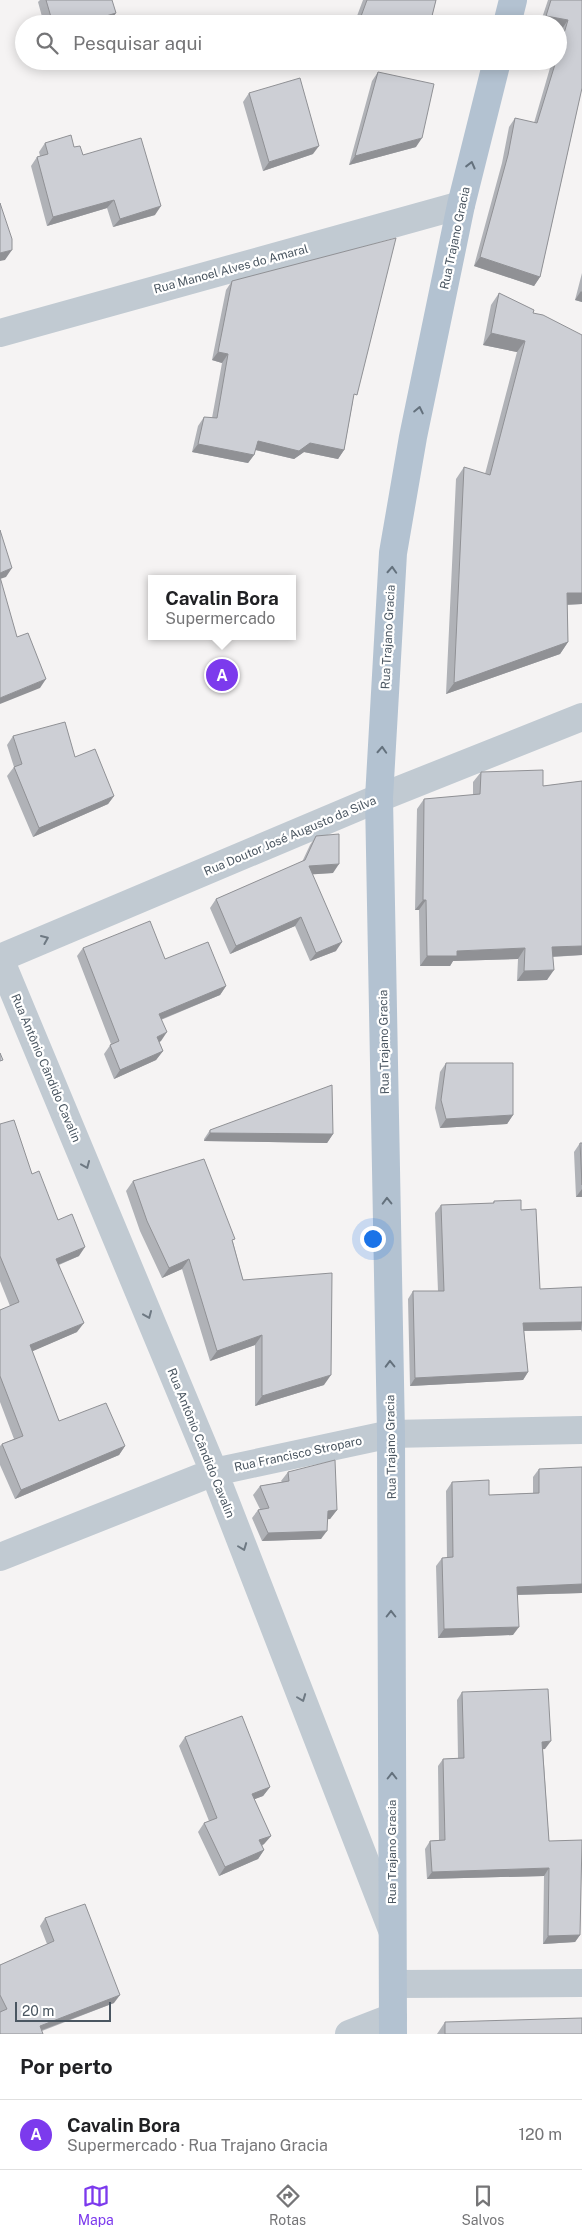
<!DOCTYPE html>
<html lang="pt">
<head>
<meta charset="utf-8">
<style>
  :root { --surface:#fff; --page:#f6f6f6; --text:#202124; --muted:#757577; --line:#e0e0e0; --accent:#7c3aed }
  body { margin:0; font-family:"Public Sans",sans-serif; background:var(--page); color:var(--text) }
  .scale { position:absolute; left:15px; bottom:12px; width:96px; box-sizing:border-box; padding-left:5px; border:2px solid #4a5661; border-top:0; font-size:14px; line-height:18px; white-space:nowrap; color:#4a5661; -webkit-text-stroke:4px #fff; paint-order:stroke }
  .you { position:absolute; left:372px; top:1238px; width:18px; height:18px; margin:-12px; border:4px solid #fff; border-radius:50%; background:#1a73e8; box-shadow:0 0 0 8px #1a73e833 }
  .badge { display:grid; place-items:center; width:32px; height:32px; border-radius:50%; background:var(--accent); color:#fff; font-size:16px; font-weight:700 }
  .pin { position:absolute; translate:-50% -50%; border:2px solid #fff; box-shadow:0 1px 5px #0006 }
  .popup { position:absolute; left:148px; top:575px; width:148px; height:65px; box-sizing:border-box; display:grid; place-content:center; border-radius:0px; background:var(--surface); filter:drop-shadow(0 1px 4px #0005); font-size:16px; white-space:nowrap; color:var(--muted) }
  .popup b { font-size:19px; color:var(--text) }
  .popup::after { content:''; position:absolute; left:50%; top:100%; margin-left:-10px; border:10px solid transparent; border-top-color:var(--surface) }
  .list { margin:0; padding:0; list-style:none }
  h2 { display:flex; justify-content:space-between; align-items:center; height:65px; margin:0; padding:0 20px; font-size:21px }
  h2 small { font-size:16px; font-weight:400; color:var(--muted) }
  .list li { display:grid; grid-template-columns:32px 1fr auto; gap:15px; align-items:center; box-sizing:border-box; height:70px; padding:0 20px; border-top:1px solid var(--line) }
  .list b { display:block; font-size:19px; white-space:nowrap }
  .list p { margin:0; font-size:16px; white-space:nowrap; color:var(--muted) }
  .list em { font-size:16px; font-style:normal; color:var(--muted) }
  .icon { flex:none; width:28px; height:28px; fill:none; stroke:currentColor; stroke-width:2; stroke-linecap:round; stroke-linejoin:round }
  .map { position:relative; flex:none; width:582px; height:2034px; overflow:hidden }
  .search { position:absolute; background:var(--surface); box-shadow:0 2px 12px #0003; left:15px; right:15px; top:15px; height:55px; display:flex; align-items:center; gap:12px; box-sizing:border-box; padding:0 18px; border-radius:28px; color:var(--muted); font-size:19px }
  .sheet { height:135px; background:var(--surface) }
  nav { display:flex; justify-content:space-around; align-items:center; box-sizing:border-box; height:70px; border-top:1px solid var(--line); background:var(--surface); font-size:14px; color:var(--muted) }
  nav a { display:grid; justify-items:center; gap:2px }
  nav .on { color:var(--accent) }
  .map>svg:first-child { display:block }
</style>
</head>
<body>
<div class="map">
<svg width="582" height="2034" viewBox="0 0 582 2034">
  <rect width="100%" height="100%" fill="#f5f3f3"/>
  <g fill="none" stroke-linecap="round" stroke-linejoin="round">
    <!-- minor -->
    <path stroke="#c1cad2" stroke-width="28" d="M0,333l461,-128
      M0,958l379,-160 203,-81
      M0,959l214,513 178,458
      M0,1557l214,-85 177,-38 191,-4
      M393,1984l189,-1
      M349,2034l44,-17"/>
    <!-- major -->
    <path stroke="#b3c2d1" stroke-width="28" d="M507,24l6,-24
      M393,2034l-2,-600 -12,-636 14,-245 20,-116 48,-232 36,-144"/>
  </g>
  <!-- wall -->
  <path fill="#b0b2b7" d="M40,0h72l-2,22 -6,2h-60l-6,-22z
    M363,0h73l-6,24h-76z
    M548,0h34l-2,97 -40,180 -6,9 -60,-20 28,-103 7,-36 6,-9 19,5 18,-62h6v-20l4,-12 -4,-1v-4h-18z
    M378,72l38,75 -67,18 23,-84z
    M249,93l64,61 -50,17 -20,-69z
    M45,143l29,4 81,68 -42,12 -6,-19 -60,18 -16,-60 6,-9 3,-1 -1,-4z
    M582,273v29l-7,-2z
    M232,281l121,120 -9,49 -6,9 -34,-7 -10,7 -39,-9 -1,5 -6,8 -56,-11 6,-26 6,-9 8,1 10,-55 -10,-3 14,-70z
    M499,293l34,20 49,291 -15,1 1,37 -8,12 -114,40 10,-215 8,-12 21,7 32,-122 -34,-7 8,-40z
    M13,736l62,21 39,39 -6,8 -75,33 -26,-61 7,-9 -7,-22z
    M481,772l62,14 39,-5v174l-29,2 -6,23 -30,1 1,-22 -65,2 -3,5h-30l-1,-56h-4l2,-101 7,-10 49,-4v-13z
    M316,836l17,37 -21,1 24,77 -26,10 -15,-35 -65,28 -20,-46 6,-9 86,-37 8,-17z
    M83,948l82,11 61,27 -6,9 -59,25v21l-2,1 4,9 -7,9 -42,19 -10,-25 7,-10 -34,-88z
    M446,1063l67,52 -6,9 -67,4 -5,-20 5,-36z
    M0,1124l32,50 47,82 -20,9 18,67 -45,19 27,70 66,25 -6,9 -104,44 -15,-34v-19l2,-2 12,-5 -14,-37v-92l10,-4 -10,-25z
    M210,1130l123,4 -6,9 -123,-2v-2z
    M580,1143h2v54h-6l-2,-45z
    M133,1181l100,61 10,38 81,105 -69,21v-61l-45,16 -28,-92 -20,9 -22,-47 -14,-40z
    M494,1201l27,9 19,79 42,-2v45l-1,-2 -57,1 4,41 -5,8 -113,6 -2,-87 5,-8h25l-3,-78 6,-8 52,-2z
    M582,1467v126l-65,2 -4,40 -75,3 -2,-72 6,-8h5l-1,-67 6,-9 37,13 44,-2v-16l6,-8z
    M288,1472l49,38 -7,9h-2l-7,20 -59,2 -10,-23 6,-8 2,-1 -7,-14 7,-9 22,-4 -1,-1z
    M462,1692l83,57h-2l6,92 32,39 -1,55 -5,7 -32,2 1,-68 -117,3 -2,-30 5,-8 9,-1 -1,-74 5,-7 15,-1 -1,-58z
    M185,1737l85,50 -7,9 -9,3 17,37 -7,8 -2,2 2,4 -6,9 -39,17 -21,-44 6,-9 5,-2 -30,-75z
    M45,1918l69,85 -72,28 -42,3v-69l47,-21 -7,-18z
    M445,2022l137,12h-145z"/>
  <!-- shaded-wall -->
  <path fill="#909195" d="M116,13l-6,9 -6,2h-24z
    M546,16l22,4 -6,9 -4,-1v-4h-17z
    M360,19l20,5h-24z
    M398,21l12,3h-14z
    M422,138l-6,9 -67,18 6,-9z
    M319,146l-6,8 -50,17 6,-9z
    M114,200l-7,8 -60,18 6,-9z
    M161,206l-6,9 -42,12 7,-8z
    M12,250l-7,10 -5,1v-8z
    M480,257l60,20 -6,9 -60,-20z
    M581,291l1,1v10l-7,-2z
    M491,333l34,8 -8,11 -34,-7z
    M218,352l10,2 -6,9 -10,-3z
    M258,441l52,2 34,7 -6,9 -34,-7 -10,7 -42,-10z
    M198,444l56,11 -6,8 -56,-11z
    M12,568l-6,9 -6,2v-6z
    M567,593h15v11l-23,1z
    M568,642l-8,12 -114,40 8,-11z
    M46,679l-6,9 -40,16v-6z
    M114,796l-6,8 -75,33 6,-9z
    M339,864l-6,9 -30,2 6,-9z
    M423,900h3l-7,10h-4z
    M301,917l-6,9 -65,28 6,-8z
    M342,942l-6,9 -26,10 6,-8z
    M582,946v9l-37,2 7,-10z
    M525,948l-7,11 -65,2 -3,5h-30l7,-10 30,-5z
    M554,970l-7,10 -30,1 7,-10z
    M226,986l-6,9 -68,28 7,-9z
    M167,1032l-6,9 -10,5 6,-9z
    M163,1051l-7,9 -42,19 6,-9z
    M513,1115l-6,9 -67,4 6,-9z
    M210,1133l123,1 -6,9 -123,-2z
    M582,1189v8h-6z
    M85,1247l-6,9 -29,12 6,-9z
    M189,1259l-7,10 -20,9 7,-10z
    M582,1322l-1,8 -64,1 6,-8z
    M84,1323l-7,9 -53,23 6,-10z
    M262,1335l-7,10 -45,16 7,-10z
    M528,1372l-5,8 -113,6 5,-8z
    M331,1375l-7,10 -69,21 7,-10z
    M125,1446l-6,9 -104,44 6,-9z
    M337,1510l-7,9 -8,1 6,-9z
    M327,1531l-6,8 -59,2 6,-8z
    M582,1584v9l-71,2 6,-8z
    M519,1627l-6,8 -75,3 6,-9z
    M551,1741l-6,8 -8,1 5,-8z
    M270,1787l-7,9 -18,7 7,-9z
    M271,1836l-7,8 -11,5 6,-9z
    M264,1850l-6,9 -39,17 6,-9z
    M549,1868l-5,8 -117,3 5,-7z
    M580,1935l-5,7 -32,2 5,-8z
    M120,1995l-6,8 -80,30 6,-7z"/>
  <!-- building -->
  <path fill="#cdcfd5" stroke="#909195" d="M46,0h66l4,13 -36,11h-27z
    M367,0h69l-6,24h-20l-12,-3 -1,3h-17l-20,-5z
    M551,0h31v88l-42,189 -60,-20 28,-102 7,-37 22,5 19,-62h2v-8l10,-33 -22,-4z
    M378,72l56,12 -12,54 -67,18z
    M300,78l19,68 -50,16 -20,-69z
    M71,135l3,12 6,-1 3,9 58,-17 20,68 -41,13 -6,-19 -61,17 -16,-60 11,-3 -3,-11z
    M0,203l12,36v11l-12,3z
    M396,238l-39,157 -3,-1 -10,56 -34,-7 -11,8 -41,-10 -4,14 -56,-11 6,-27 13,1 11,-64 -10,-2 14,-71z
    M499,293l35,17 -1,3 10,2 39,20v258h-15l1,49 -114,41 10,-216 26,8 35,-134 -34,-8z
    M0,530l12,38 -12,5z
    M0,577l17,60 11,-4 18,46 -46,19z
    M65,722l10,35 20,-8 19,47 -75,32 -25,-61 8,-3 -9,-28z
    M543,770v16l39,-5v165l-30,1 2,23 -30,1 1,-23 -68,3v5h-30l-1,-56h-3l1,-101 56,-5 1,-22z
    M339,834v30l-30,2 33,76 -26,11 -15,-36 -65,29 -20,-47 89,-39 11,-24z
    M150,921l15,38 43,-17 18,44 -67,28 8,18 -10,5 6,14 -43,19 -10,-25 9,-4 -36,-93z
    M0,1053l3,7 -3,1z
    M446,1063h67v52l-67,4 -5,-19z
    M332,1085l1,49 -123,-1v-3z
    M14,1120l18,54 7,-3 19,49 14,-6 13,33 -29,12 28,64 -54,22 29,76 47,-18 19,43 -104,44 -19,-46 21,-8 -23,-60v-66l19,-8 -19,-46v-132z
    M580,1143h2v42z
    M204,1159l31,80 -3,1 11,40 89,-7 -1,102 -69,21v-61l-45,16 -28,-92 -20,9 -22,-47 -14,-40z
    M521,1200v10l15,-1 4,80 42,-2v35l-59,1 5,49 -113,6 -2,-87h31l-3,-86 53,-2v-2z
    M335,1460l2,50 -9,1 -1,20 -59,2 -10,-23 11,-2 -9,-22 29,-5 -1,-9z
    M582,1467v117l-65,3 2,40 -75,2 -2,-71 11,-1 -1,-75 37,-2v15l50,-2v-24z
    M548,1689l3,52 -9,1 7,99 33,-1 -2,95 -32,1 1,-68 -117,4 -2,-31 15,-1 -2,-81 21,-1 -2,-66z
    M242,1716l28,71 -18,7 19,42 -12,4 5,10 -39,17 -21,-44 13,-5 -32,-81z
    M85,1904l35,91 -80,31 3,8h-43v-22l7,-3 -7,-14v-30l54,-24 -9,-23z
    M582,2018v16h-137v-12z"/>
  <!-- one-way arrows -->
  <defs><path id="oneway-chevron" d="M-2-3.5L2.5 0L-2 3.5" fill="none" stroke-width="1.6" stroke-linecap="round" stroke-linejoin="round" transform="scale(1.25)"/></defs>
  <g stroke="#64717d">
    <use href="#oneway-chevron" transform="translate(471 165) rotate(-76)"/>
    <use href="#oneway-chevron" transform="translate(419 410) rotate(-78)"/>
    <use href="#oneway-chevron" transform="translate(392 570) rotate(-87)"/>
    <use href="#oneway-chevron" transform="translate(382 750) rotate(-87)"/>
    <use href="#oneway-chevron" transform="translate(387 1201) rotate(-91)"/>
    <use href="#oneway-chevron" transform="translate(390 1364) rotate(-91)"/>
    <use href="#oneway-chevron" transform="translate(391 1614) rotate(-90)"/>
    <use href="#oneway-chevron" transform="translate(392 1776) rotate(-90)"/>
  </g>
  <g stroke="#6e7983">
    <use href="#oneway-chevron" transform="translate(45 939) rotate(-23)"/>
    <use href="#oneway-chevron" transform="translate(86 1165) rotate(67)"/>
    <use href="#oneway-chevron" transform="translate(148 1315) rotate(67)"/>
    <use href="#oneway-chevron" transform="translate(243 1547) rotate(69)"/>
    <use href="#oneway-chevron" transform="translate(302 1698) rotate(69)"/>
  </g>
  <g text-anchor="middle" dominant-baseline="central" stroke-width="4.5" stroke-linejoin="round" paint-order="stroke">
    <!-- street labels -->
    <g font-size="12" fill="#4a5661" stroke="#fff">
      <text transform="translate(455 238) rotate(-78)">Rua Trajano Gracia</text>
      <text transform="translate(231 269) rotate(-15)">Rua Manoel Alves do Amaral</text>
      <text transform="translate(388 637) rotate(-87)">Rua Trajano Gracia</text>
      <text transform="translate(290 836) rotate(-23)">Rua Doutor José Augusto da Silva</text>
      <text transform="translate(384 1042) rotate(-91)">Rua Trajano Gracia</text>
      <text transform="translate(46 1068) rotate(67)">Rua Antônio Cândido Cavalin</text>
      <text transform="translate(201 1443) rotate(68)">Rua Antônio Cândido Cavalin</text>
      <text transform="translate(391 1447) rotate(-91)">Rua Trajano Gracia</text>
      <text transform="translate(298 1454) rotate(-12)">Rua Francisco Stroparo</text>
      <text transform="translate(392 1852) rotate(-90)">Rua Trajano Gracia</text>
    </g>
  </g>
</svg>
<div class="scale">20 m</div>
<div class="you"></div>
<div class="pin badge" style="left:222px;top:675px">A</div>
<div class="popup"><b>Cavalin Bora</b>Supermercado</div>
<div class="search"><svg class="icon" aria-label="search" viewBox="0 0 24 24"><circle cx="10" cy="10" r="6"/><path d="M15 15l6 6"/></svg>Pesquisar aqui</div>
</div>
<section class="sheet">
<h2>Por perto<small></small></h2>
<ul class="list">
<li><span class="badge">A</span><div><b>Cavalin Bora</b><p>Supermercado · Rua Trajano Gracia</p></div><em>120 m</em></li>
</ul>
</section>
<nav>
<a class="on"><svg class="icon" aria-label="map" viewBox="0 0 24 24"><path d="M3 6l6-2 6 2 6-2v14l-6 2-6-2-6 2zM9 4v14M15 6v14"/></svg>Mapa</a>
<a><svg class="icon" aria-label="directions" viewBox="0 0 24 24"><path d="M12 3l9 9-9 9-9-9zM9 14v-3h6M13 9l2 2-2 2"/></svg>Rotas</a>
<a><svg class="icon" aria-label="saved" viewBox="0 0 24 24"><path d="M7 4h10v16l-5-4-5 4z"/></svg>Salvos</a>
</nav>
</body>
</html>
